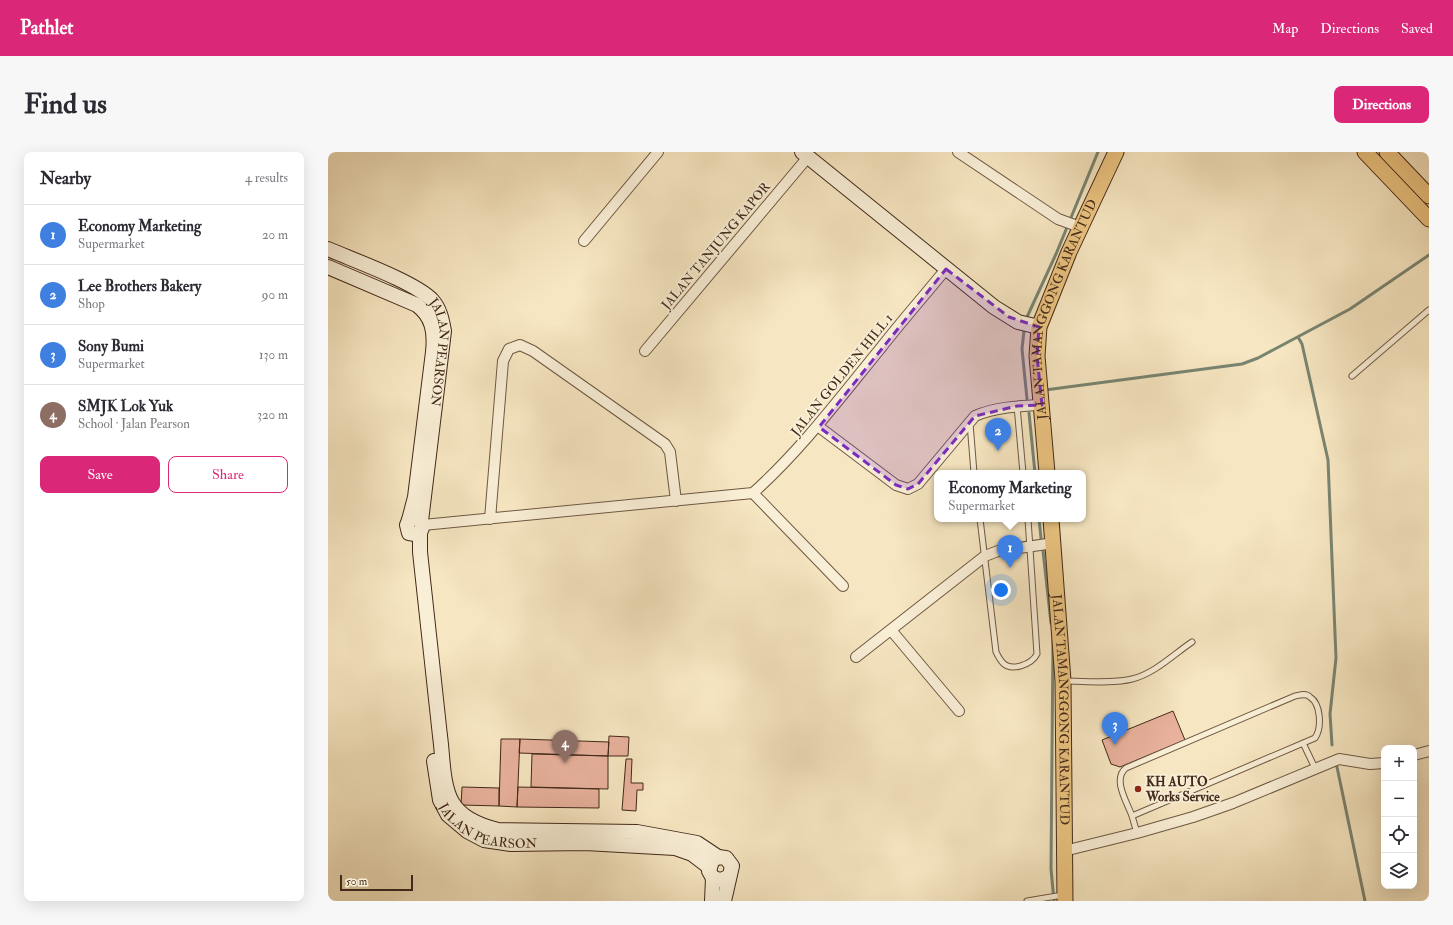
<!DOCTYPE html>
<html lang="en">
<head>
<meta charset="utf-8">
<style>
  :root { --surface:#fff; --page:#f7f7f7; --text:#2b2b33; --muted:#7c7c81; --line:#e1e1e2; --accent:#db2777 }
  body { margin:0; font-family:"IM FELL Double Pica",serif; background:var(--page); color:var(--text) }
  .controls { position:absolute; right:12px; bottom:12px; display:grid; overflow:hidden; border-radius:8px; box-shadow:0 4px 16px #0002 }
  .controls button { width:36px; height:36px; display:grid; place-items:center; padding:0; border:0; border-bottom:1px solid var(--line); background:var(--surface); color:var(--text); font:20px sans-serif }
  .scale { position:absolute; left:12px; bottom:10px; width:73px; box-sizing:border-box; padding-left:4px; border:2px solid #422919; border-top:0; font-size:11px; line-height:14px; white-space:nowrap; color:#422919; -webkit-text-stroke:3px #f9efd7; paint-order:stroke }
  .you { position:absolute; left:673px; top:438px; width:14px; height:14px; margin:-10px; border:3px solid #fff; border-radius:50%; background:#1a73e8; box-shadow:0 0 0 6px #1a73e833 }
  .badge { display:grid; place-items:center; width:26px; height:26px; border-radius:50%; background:var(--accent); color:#fff; font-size:13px; font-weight:700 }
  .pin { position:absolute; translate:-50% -33px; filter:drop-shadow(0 1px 2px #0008) }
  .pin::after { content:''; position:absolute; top:21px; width:14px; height:12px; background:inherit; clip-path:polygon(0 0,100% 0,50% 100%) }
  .popup { position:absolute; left:606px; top:318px; width:152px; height:52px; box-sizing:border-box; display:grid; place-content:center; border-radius:8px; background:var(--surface); filter:drop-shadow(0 1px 3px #0005); font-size:13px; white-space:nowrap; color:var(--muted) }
  .popup b { font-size:15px; color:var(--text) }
  .popup::after { content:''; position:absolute; left:50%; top:100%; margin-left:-8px; border:8px solid transparent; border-top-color:var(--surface) }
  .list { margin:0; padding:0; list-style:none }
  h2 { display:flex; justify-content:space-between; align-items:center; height:52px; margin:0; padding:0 16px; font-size:17px }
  h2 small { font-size:13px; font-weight:400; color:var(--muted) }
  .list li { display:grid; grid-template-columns:26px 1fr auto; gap:12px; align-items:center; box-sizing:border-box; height:60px; padding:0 16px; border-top:1px solid var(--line) }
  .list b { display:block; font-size:15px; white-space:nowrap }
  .list p { margin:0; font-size:13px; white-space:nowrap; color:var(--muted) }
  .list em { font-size:13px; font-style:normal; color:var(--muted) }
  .actions { display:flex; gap:8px; padding:12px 16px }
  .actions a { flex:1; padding:9px 0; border:1px solid var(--accent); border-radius:8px; text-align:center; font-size:14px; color:var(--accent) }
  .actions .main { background:var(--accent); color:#fff }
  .icon { flex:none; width:22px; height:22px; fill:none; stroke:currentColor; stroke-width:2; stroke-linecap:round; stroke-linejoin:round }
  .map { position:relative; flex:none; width:1101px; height:749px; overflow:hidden; border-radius:8px }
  header { display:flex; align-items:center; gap:24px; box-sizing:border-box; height:56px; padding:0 20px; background:var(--accent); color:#fff }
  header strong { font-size:19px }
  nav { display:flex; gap:22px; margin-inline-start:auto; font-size:14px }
  .intro { display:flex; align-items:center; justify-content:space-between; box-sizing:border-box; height:96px; padding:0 24px }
  h1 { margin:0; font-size:28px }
  .button { padding:10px 18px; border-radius:8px; background:var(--accent); color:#fff; font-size:14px; font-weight:700 }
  main { display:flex; gap:24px; padding:0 24px }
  aside { flex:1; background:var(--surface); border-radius:8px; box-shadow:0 4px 16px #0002 }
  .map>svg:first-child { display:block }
</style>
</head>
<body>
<header>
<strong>Pathlet</strong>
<nav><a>Map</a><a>Directions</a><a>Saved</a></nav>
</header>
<div class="intro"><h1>Find us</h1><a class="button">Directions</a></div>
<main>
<aside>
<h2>Nearby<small>4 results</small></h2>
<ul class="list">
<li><span class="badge" style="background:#3f7fe0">1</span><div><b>Economy Marketing</b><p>Supermarket</p></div><em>20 m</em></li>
<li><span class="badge" style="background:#3f7fe0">2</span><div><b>Lee Brothers Bakery</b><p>Shop</p></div><em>90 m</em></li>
<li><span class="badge" style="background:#3f7fe0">3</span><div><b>Sony Bumi</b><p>Supermarket</p></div><em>130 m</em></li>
<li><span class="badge" style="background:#8d6e63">4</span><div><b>SMJK Lok Yuk</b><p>School · Jalan Pearson</p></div><em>320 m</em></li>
</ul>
<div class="actions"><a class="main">Save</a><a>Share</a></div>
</aside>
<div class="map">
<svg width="1101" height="749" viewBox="0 0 1101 749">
  <rect width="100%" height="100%" fill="#f6e6c1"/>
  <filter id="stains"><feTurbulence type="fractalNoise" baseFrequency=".005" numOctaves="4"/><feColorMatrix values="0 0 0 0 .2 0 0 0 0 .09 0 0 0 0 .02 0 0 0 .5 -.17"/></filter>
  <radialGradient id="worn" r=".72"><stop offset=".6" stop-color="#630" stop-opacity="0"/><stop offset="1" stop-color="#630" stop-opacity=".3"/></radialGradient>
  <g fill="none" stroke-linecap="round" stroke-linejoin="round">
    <!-- stream -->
    <path stroke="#798471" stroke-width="3" d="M699,165l29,-63 42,-102
      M696,179l-2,18 5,50
      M970,185l4,7 26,116 8,198 -6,56 2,31
      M717,238l197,-26 16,-6 92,-49 79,-54
      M701,261l6,60
      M711,367l2,19
      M715,399l8,72
      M725,487l-2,230 3,32
      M1009,615l28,134"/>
  </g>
  <!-- building -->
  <path fill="#e8b19c" stroke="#422919" d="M845,559l12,29 -65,27 -9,-3 -9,-24z
    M281,584l20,1 -1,19h-20z
    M173,587h19l-3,68 -18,-1z
    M192,587l89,3 -1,14 -89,-3z
    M204,602l76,2v33l-77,-2z
    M298,607h6l-1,24h12v7h-6l-1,21 -14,-1z
    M134,635l37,1v18l-38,-1z
    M190,635l81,2v19l-82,-1z"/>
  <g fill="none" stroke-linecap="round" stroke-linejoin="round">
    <defs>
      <path id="lane" d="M1024,224l77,-66
        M689,254l6,67
        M642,271l4,50
        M652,367l16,133c2,4 4,8 7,11 9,9 29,1 34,-9l-9,-135
        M736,529c22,0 47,3 68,-2 22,-5 42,-25 60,-37
        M975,591l12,25
        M804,664c-5,-14 -20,-37 -6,-48l169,-72c5,-1 11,-3 15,1 11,7 12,31 5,41l-183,78 5,17
        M699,749l36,-6"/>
      <path id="street" d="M630,0l100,67 22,8
        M256,89l74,-89
        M317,199l163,-194
        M491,275l77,58 12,4 10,-5 57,-68c20,-9 45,-10 67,-11
        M425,341c48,-43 86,-94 127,-144 21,-27 44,-53 66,-80
        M425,341l90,93
        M162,367l13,-158 6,-12 11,-4 13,6 132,93 5,8 6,49
        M95,373l330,-32
        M563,478l68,81
        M528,505l129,-101 13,-5 56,-8
        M1086,603l15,-4
        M736,699l73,-18 56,-16 40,-14 106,-44 31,5 14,-1"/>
      <g id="secondary">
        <path d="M474,0l192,155 24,15 21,5"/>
        <path id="s1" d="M0,97c25,11 87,33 104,51 8,9 10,20 12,31l-23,190"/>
        <path d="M0,115l89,38c16,12 18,28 16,47l-18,145 -6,23"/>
        <path d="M92,381l-5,1 -6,-1 -2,-8 2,-5 7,-2 5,3 2,4 -3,8v19c7,61 13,123 20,184 3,21 2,48 12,66 9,16 29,24 46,28l139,2 60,11 21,14"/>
        <path id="s2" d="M106,609l6,39 8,15 19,16 17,9 27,4 74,-1 90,5 17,6 17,13"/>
        <path d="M384,749l1,-23"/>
        <path d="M396,749l8,-35 -6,-8 -8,-1 -6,4 -3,10 4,7 8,2 7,-3"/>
      </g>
      <g id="primary">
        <path d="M1037,0l64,67"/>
        <path d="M1059,0l42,44"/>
        <path id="s3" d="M719,321l-10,-117 2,-29 30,-75 47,-100"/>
        <path id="s4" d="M723,367l12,162 2,220"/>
      </g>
    </defs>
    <!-- lane casing -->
    <use href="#lane" stroke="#6f5843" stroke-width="7"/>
    <!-- street casing -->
    <use href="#street" stroke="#6f5843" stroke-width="12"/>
    <!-- secondary casing -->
    <use href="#secondary" stroke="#422919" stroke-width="16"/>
    <!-- primary casing -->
    <use href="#primary" stroke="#422919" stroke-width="17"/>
    <!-- lane -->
    <use href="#lane" stroke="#f9efd7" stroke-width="5"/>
    <!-- street -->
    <use href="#street" stroke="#f9efd7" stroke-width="10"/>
    <!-- secondary -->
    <use href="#secondary" stroke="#f9efd7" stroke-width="14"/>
    <!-- primary -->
    <use href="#primary" stroke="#ebc380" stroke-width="15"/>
  </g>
  <!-- marked area -->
  <path fill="#7b2cbf" fill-opacity="0.2" stroke="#7b2cbf" stroke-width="3" stroke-dasharray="8 5" stroke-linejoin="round" d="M618,117l63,48 30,10 -2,29 5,49 -25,1 -42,10 -57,68 -10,5 -12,-4 -77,-58z"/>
  <!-- markers -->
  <circle fill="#8f2418" stroke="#f9efd7" stroke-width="1.5" cx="810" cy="637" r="4"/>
  <g text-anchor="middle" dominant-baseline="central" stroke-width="4" stroke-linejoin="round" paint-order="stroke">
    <!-- street labels -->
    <g font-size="13" fill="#422919" stroke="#f9efd7">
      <text transform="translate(388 94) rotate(-50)">JALAN TANJUNG KAPOR</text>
      <text stroke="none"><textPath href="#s3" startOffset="169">JALAN TAMANGGONG KARANTUD</textPath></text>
      <text stroke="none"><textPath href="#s1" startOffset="171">JALAN PEARSON</textPath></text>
      <text transform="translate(514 223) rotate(-51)">JALAN GOLDEN HILL 1</text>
      <text stroke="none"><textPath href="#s4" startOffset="191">JALAN TAMANGGONG KARANTUD</textPath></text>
      <text stroke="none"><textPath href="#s2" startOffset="99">JALAN PEARSON</textPath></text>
    </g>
    <!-- poi labels -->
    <g font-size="13" font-weight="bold" fill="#422919" stroke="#f9efd7" text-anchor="start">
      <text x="818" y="630">KH AUTO<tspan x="818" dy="15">Works Service</tspan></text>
    </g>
  </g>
  <rect width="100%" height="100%" filter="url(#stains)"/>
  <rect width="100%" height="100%" fill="url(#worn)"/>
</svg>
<div class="controls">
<button>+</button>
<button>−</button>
<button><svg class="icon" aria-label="locate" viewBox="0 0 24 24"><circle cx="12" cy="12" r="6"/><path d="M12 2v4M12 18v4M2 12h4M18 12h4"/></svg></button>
<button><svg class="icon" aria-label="layers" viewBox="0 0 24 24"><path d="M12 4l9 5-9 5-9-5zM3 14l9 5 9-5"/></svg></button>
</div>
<div class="scale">50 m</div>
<div class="you"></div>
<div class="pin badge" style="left:682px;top:416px;background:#3f7fe0">1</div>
<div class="popup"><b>Economy Marketing</b>Supermarket</div>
<div class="pin badge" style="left:670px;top:299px;background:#3f7fe0">2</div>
<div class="pin badge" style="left:787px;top:593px;background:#3f7fe0">3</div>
<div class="pin badge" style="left:237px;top:611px;background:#8d6e63">4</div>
</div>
</main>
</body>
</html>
